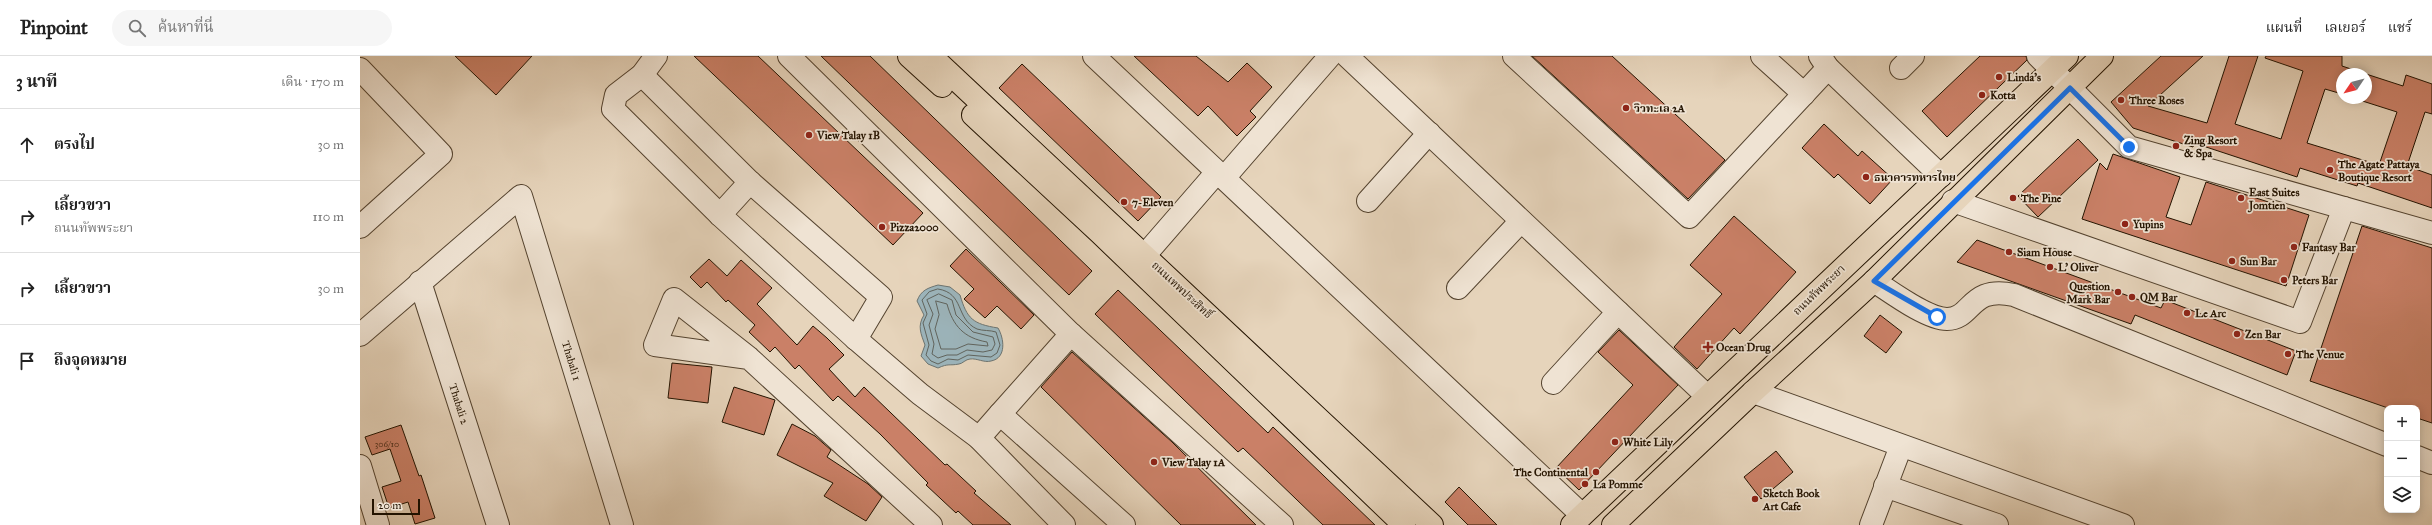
<!DOCTYPE html>
<html lang="th">
<head>
<meta charset="utf-8">
<style>
  :root { --surface:#fff; --page:#f6f6f6; --text:#222; --muted:#767676; --line:#e0e0e0 }
  body { margin:0; font-family:"IM FELL Great Primer","Noto Serif Thai",serif; background:var(--page); color:var(--text) }
  .controls { position:absolute; right:12px; bottom:12px; display:grid; overflow:hidden; border-radius:8px; box-shadow:0 2px 10px #0003 }
  .controls button { width:36px; height:36px; display:grid; place-items:center; padding:0; border:0; border-bottom:1px solid var(--line); background:var(--surface); color:var(--text); font:20px sans-serif }
  .compass { position:absolute; left:1976px; top:12px; width:36px; height:36px; border-radius:50%; background:var(--surface); box-shadow:0 2px 10px #0003; rotate:235deg }
  .scale { position:absolute; left:12px; bottom:10px; width:48px; box-sizing:border-box; padding-left:4px; border:2px solid #231300; border-top:0; font-size:11px; line-height:14px; white-space:nowrap; color:#231300; -webkit-text-stroke:3px #efe3d3; paint-order:stroke }
  .stop { position:absolute; width:12px; height:12px; margin:-9px; border:3px solid #1a73e8; border-radius:50%; background:#fff }
  .stop.end { background:#1a73e8; border-color:#fff; box-shadow:0 1px 4px #0008 }
  .list { margin:0; padding:0; list-style:none }
  h2 { display:flex; justify-content:space-between; align-items:center; height:52px; margin:0; padding:0 16px; font-size:17px }
  h2 small { font-size:13px; font-weight:400; color:var(--muted) }
  .list li { display:grid; grid-template-columns:26px 1fr auto; gap:12px; align-items:center; box-sizing:border-box; height:72px; padding:0 16px; border-top:1px solid var(--line) }
  .list b { display:block; font-size:15px; white-space:nowrap }
  .list p { margin:0; font-size:13px; white-space:nowrap; color:var(--muted) }
  .list em { font-size:13px; font-style:normal; color:var(--muted) }
  .icon { flex:none; width:22px; height:22px; fill:none; stroke:currentColor; stroke-width:2; stroke-linecap:round; stroke-linejoin:round }
  .map { position:relative; flex:none; width:2072px; height:469px; overflow:hidden }
  header { display:flex; align-items:center; gap:24px; box-sizing:border-box; height:56px; padding:0 20px; background:var(--surface); border-bottom:1px solid var(--line) }
  header strong { font-size:19px }
  nav { display:flex; gap:22px; margin-inline-start:auto; font-size:14px }
  .search { width:280px; height:36px; background:var(--page); display:flex; align-items:center; gap:10px; box-sizing:border-box; padding:0 14px; border-radius:22px; color:var(--muted); font-size:15px }
  main { display:flex }
  aside { flex:1; background:var(--surface) }
  .map>svg:first-child { display:block }
</style>
</head>
<body>
<header>
<strong>Pinpoint</strong>
<div class="search"><svg class="icon" aria-label="search" viewBox="0 0 24 24"><circle cx="10" cy="10" r="6"/><path d="M15 15l6 6"/></svg>ค้นหาที่นี่</div>
<nav><a>แผนที่</a><a>เลเยอร์</a><a>แชร์</a></nav>
</header>
<main>
<aside>
<h2>3 นาที<small>เดิน · 170 m</small></h2>
<ul class="list">
<li><svg class="icon" aria-label="ahead" viewBox="0 0 24 24"><path d="M12 20V5M6 11l6-6 6 6"/></svg><div><b>ตรงไป</b></div><em>30 m</em></li>
<li><svg class="icon" aria-label="right" viewBox="0 0 24 24"><path d="M7 20v-9h11M14 6l5 5-5 5"/></svg><div><b>เลี้ยวขวา</b><p>ถนนทัพพระยา</p></div><em>110 m</em></li>
<li><svg class="icon" aria-label="right" viewBox="0 0 24 24"><path d="M7 20v-9h11M14 6l5 5-5 5"/></svg><div><b>เลี้ยวขวา</b></div><em>30 m</em></li>
<li><svg class="icon" aria-label="arrive" viewBox="0 0 24 24"><path d="M6 21V4h12l-3 4 3 4H6"/></svg><div><b>ถึงจุดหมาย</b></div></li>
</ul>
</aside>
<div class="map">
<svg width="2072" height="469" viewBox="0 0 2072 469">
  <rect width="100%" height="100%" fill="#e6d4bb"/>
  <filter id="stains"><feTurbulence type="fractalNoise" baseFrequency=".005" numOctaves="4"/><feColorMatrix values="0 0 0 0 .2 0 0 0 0 .09 0 0 0 0 .02 0 0 0 .5 -.17"/></filter>
  <radialGradient id="worn" r=".72"><stop offset=".6" stop-color="#630" stop-opacity="0"/><stop offset="1" stop-color="#630" stop-opacity=".3"/></radialGradient>
  <!-- water -->
  <path fill="#9cb5bc" stroke="#6c7471" d="M578,229l12,2 10,8c7,24 13,29 38,33 6,10 9,30 -7,33 -7,2 -14,-3 -21,-2 -4,0 -8,5 -11,5 -10,2 -10,-1 -21,4l-10,-4 -7,-8 4,-11c-4,-11 -8,-19 -1,-30l-7,-14c4,-11 11,-13 21,-16z"/>
  <g fill="none" stroke-linecap="round" stroke-linejoin="round">
    <!-- shore -->
    <path stroke="#60645e" stroke-width="1" d="M578,233c27,4 17,30 39,40 6,2 13,1 19,3l4,13 -3,8 -6,4 -23,-2 -10,5 -10,-1 -10,5 -7,-3 -5,-6 3,-10 -6,-22 4,-9 -5,-14 7,-8z
      M579,238l13,6 4,15 17,17 20,5 2,7 -3,6 -9,2 -16,-2 -10,5h-10l-9,3 -6,-4 2,-10 -5,-19 4,-11 -6,-14z
      M576,245l11,3c6,22 17,34 40,38l1,4 -20,-2 -12,5h-15l-6,-20 4,-14z"/>
  </g>
  <!-- building -->
  <path fill="#ca8067" stroke="#231300" d="M95,0h77l-36,39z
    M334,0h64l165,157 -30,32z
    M461,0h49l222,215 -23,24z
    M774,0h62l32,26 19,-19 25,24 -22,24 6,6 -19,19 -29,-30 -10,10z
    M1172,0h80l113,104 -37,39z
    M1620,0h46l1,4 -80,77 -25,-26z
    M1801,0h42l-55,50 59,17 22,-67h29l-23,68 46,15 22,-68 -38,-13 1,-2h76v10l24,8h-24v20l-17,-5 -18,54 72,22 18,-53 -44,-14h13v-24l37,12 3,-11 26,9v30l-7,-2 -18,54 25,9v33l-74,-25 -1,3 -57,-18 -3,9 -103,-34 -1,4 -60,-19 -22,-26z
    M662,8l139,133 -23,24 -139,-133z
    M1464,68l34,32 4,-5 31,28 -23,25 -32,-30 -4,4 -32,-30z
    M1718,83l20,21 -60,57 -20,-21z
    M1753,98l67,23 -14,40 25,8 15,-43 103,33 -23,71 -204,-67 18,-56 7,7z
    M1374,160l62,56 -56,62 -6,-6 -37,41 -23,-22 48,-53 -32,-29z
    M2002,170l70,22v175l-15,-5v-10h-29l-78,-27z
    M1617,184l184,68 4,-8 131,51 -9,24 -152,-60 -4,9 -174,-62z
    M606,193l68,66 -13,14 -24,-23 -12,12 -21,-19 10,-10 -24,-23z
    M349,203l18,17 14,-16 31,28 -15,16 40,41 16,-19 14,12 17,17 -15,14 26,28 9,-10 81,78 2,-1 29,27 -2,2 37,32h-38l-15,-14 -2,2 -30,-28 2,-2 -48,-49 -42,-38 -5,5 -34,-36 -4,4 -20,-22 -5,5 -21,-20 6,-7 -27,-25 -2,2 -19,-20 -6,6 -11,-11z
    M758,234l150,143 5,-6 102,98h-52l-80,-77 -5,4 -143,-138z
    M1520,259l22,17 -16,21 -22,-17z
    M1259,274l59,55 -99,105 -23,-22 77,-83 -35,-33z
    M712,296l100,90 84,83h-75l-140,-138z
    M312,307l40,4 -4,36 -40,-5z
    M374,331l41,13 -11,35 -42,-13z
    M432,368l23,12 16,14 -4,7 41,27 14,13 -16,24 -42,-25 9,-13 -56,-28z
    M41,369l18,51 2,-1 14,43 -20,6 -7,-22 -19,6 -7,-21 19,-6 -11,-32 -18,6 -7,-18z
    M1416,395l17,21 -32,27 -17,-22z
    M1099,431l38,38h-29l-23,-23z"/>
  <g fill="none" stroke-linecap="round" stroke-linejoin="round">
    <defs>
      <g id="minor">
        <path d="M296,0l-14,19 -26,20 -3,14 107,106 136,124 64,55 59,44 85,87"/>
        <path d="M429,0l282,278 211,191"/>
        <path d="M734,0l488,459"/>
        <path d="M987,0l360,340"/>
        <path d="M1154,0l175,161 139,-149"/>
        <path d="M1402,0l42,38"/>
        <path d="M1460,0l8,12 113,108"/>
        <path d="M1678,0l91,91 303,86"/>
        <path d="M1541,12l12,-12"/>
        <path d="M0,13l81,85 -81,73"/>
        <path d="M282,19l108,107 131,115 -25,42"/>
        <path d="M864,122l106,-122"/>
        <path d="M1008,145l61,-68"/>
        <path d="M1593,145l347,121 44,-114"/>
        <path d="M360,159l30,-33"/>
        <path d="M785,199l72,-83"/>
        <path d="M1514,225c17,11 53,38 73,38 26,0 22,-34 67,-24l373,150"/>
        <path id="s1" d="M60,226l78,243"/>
        <path d="M1098,232l63,-67"/>
        <path id="s2" d="M0,279l161,-139 101,329"/>
        <path d="M389,302l-94,-13 19,-46 75,59 182,167"/>
        <path d="M1193,327l65,-71"/>
        <path d="M1393,336l370,133"/>
        <path d="M640,358l71,-80"/>
        <path d="M619,382l21,-24 124,111"/>
        <path d="M2057,401l15,6"/>
        <path d="M0,410l18,59"/>
        <path d="M1525,430l112,39"/>
        <path d="M1511,469l30,-79"/>
      </g>
      <path id="major" d="M549,0l33,30
        M571,0l501,469
        M613,59l127,118 304,292
        M1212,469l495,-469
        M1253,469l140,-133 121,-111 228,-225"/>
    </defs>
    <!-- minor casing -->
    <use href="#minor" stroke="#54432f" stroke-width="24"/>
    <!-- major casing -->
    <use href="#major" stroke="#231300" stroke-width="24"/>
    <!-- minor -->
    <use href="#minor" stroke="#efe3d3" stroke-width="22"/>
    <!-- major -->
    <use href="#major" stroke="#e6d4bb" stroke-width="22"/>
  </g>
  <g fill="none" stroke-linecap="round" stroke-linejoin="round">
    <!-- route -->
    <path stroke="#1a73e8" stroke-width="5" d="M1577,261l-63,-36 196,-193 59,59"/>
  </g>
  <!-- markers -->
  <g fill="#8f2418" stroke="#efe3d3" stroke-width="1.5">
    <circle cx="1639" cy="21" r="4"/>
    <circle cx="1622" cy="39" r="4"/>
    <circle cx="1761" cy="44" r="4"/>
    <circle cx="1266" cy="52" r="4"/>
    <circle cx="449" cy="79" r="4"/>
    <circle cx="1816" cy="90" r="4"/>
    <circle cx="1970" cy="114" r="4"/>
    <circle cx="1506" cy="121" r="4"/>
    <circle cx="1653" cy="142" r="4"/>
    <circle cx="1881" cy="142" r="4"/>
    <circle cx="764" cy="146" r="4"/>
    <circle cx="1765" cy="168" r="4"/>
    <circle cx="522" cy="171" r="4"/>
    <circle cx="1934" cy="191" r="4"/>
    <circle cx="1649" cy="196" r="4"/>
    <circle cx="1872" cy="205" r="4"/>
    <circle cx="1690" cy="211" r="4"/>
    <circle cx="1924" cy="224" r="4"/>
    <circle cx="1758" cy="236" r="4"/>
    <circle cx="1772" cy="241" r="4"/>
    <circle cx="1827" cy="257" r="4"/>
    <circle cx="1877" cy="278" r="4"/>
    <path d="M1346 285h4v4h4v4h-4v4h-4v-4h-4v-4h4z"/>
    <circle cx="1928" cy="298" r="4"/>
    <circle cx="1255" cy="386" r="4"/>
    <circle cx="794" cy="406" r="4"/>
    <circle cx="1236" cy="416" r="4"/>
    <circle cx="1225" cy="428" r="4"/>
    <circle cx="1395" cy="443" r="4"/>
  </g>
  <g text-anchor="middle" dominant-baseline="central" stroke-width="3.5" stroke-linejoin="round" paint-order="stroke">
    <!-- number labels -->
    <g font-size="9" fill="#4d2e1a">
      <text x="27" y="387">306/10</text>
    </g>
    <!-- poi labels -->
    <g font-size="11" font-weight="bold" fill="#231300" stroke="#efe3d3" text-anchor="start">
      <text x="1647" y="21">Linda's</text>
      <text x="1630" y="39">Kotta</text>
      <text x="1769" y="44">Three Roses</text>
      <text x="1274" y="52">วิวทะเล 2A</text>
      <text x="457" y="79">View Talay 1B</text>
      <text x="1824" y="84">Zing Resort<tspan x="1824" dy="13">&amp; Spa</tspan></text>
      <text x="1978" y="108">The Agate Pattaya<tspan x="1978" dy="13">Boutique Resort</tspan></text>
      <text x="1514" y="121">ธนาคารทหารไทย</text>
      <text x="1889" y="136">East Suites<tspan x="1889" dy="13">Jomtien</tspan></text>
      <text x="1661" y="142">The Pine</text>
      <text x="772" y="146">7-Eleven</text>
      <text x="1773" y="168">Yupins</text>
      <text x="530" y="171">Pizza2000</text>
      <text x="1942" y="191">Fantasy Bar</text>
      <text x="1657" y="196">Siam House</text>
      <text x="1880" y="205">Sun Bar</text>
      <text x="1698" y="211">L' Oliver</text>
      <text x="1932" y="224">Peters Bar</text>
      <text x="1750" y="230" text-anchor="end">Question<tspan x="1750" dy="13">Mark Bar</tspan></text>
      <text x="1780" y="241">QM Bar</text>
      <text x="1835" y="257">Le Arc</text>
      <text x="1885" y="278">Zen Bar</text>
      <text x="1356" y="291">Ocean Drug</text>
      <text x="1936" y="298">The Venue</text>
      <text x="1263" y="386">White Lily</text>
      <text x="802" y="406">View Talay 1A</text>
      <text x="1228" y="416" text-anchor="end">The Continental</text>
      <text x="1233" y="428">La Pomme</text>
      <text x="1403" y="437">Sketch Book<tspan x="1403" dy="13">Art Cafe</tspan></text>
    </g>
    <!-- street labels -->
    <g font-size="11" fill="#231300" stroke="#efe3d3">
      <text transform="translate(822 234) rotate(43)">ถนนเทพประสิทธิ์</text>
      <text transform="translate(1459 234) rotate(-44)">ถนนทัพพระยา</text>
      <text stroke="none"><textPath href="#s2" startOffset="385">Thabali 1</textPath></text>
      <text stroke="none"><textPath href="#s1" startOffset="128">Thabali 2</textPath></text>
    </g>
  </g>
  <rect width="100%" height="100%" filter="url(#stains)"/>
  <rect width="100%" height="100%" fill="url(#worn)"/>
</svg>
<div class="controls">
<button>+</button>
<button>−</button>
<button><svg class="icon" aria-label="layers" viewBox="0 0 24 24"><path d="M12 4l9 5-9 5-9-5zM3 14l9 5 9-5"/></svg></button>
</div>
<svg class="compass" viewBox="-18 -18 36 36"><path d="M0-13l5 13h-10z" fill="#e53935"/><path d="M0 13l5-13h-10z" fill="#767676"/></svg>
<div class="scale">20 m</div>
<div class="stop" style="left:1577px;top:261px"></div>
<div class="stop end" style="left:1769px;top:91px"></div>
</div>
</main>
</body>
</html>
